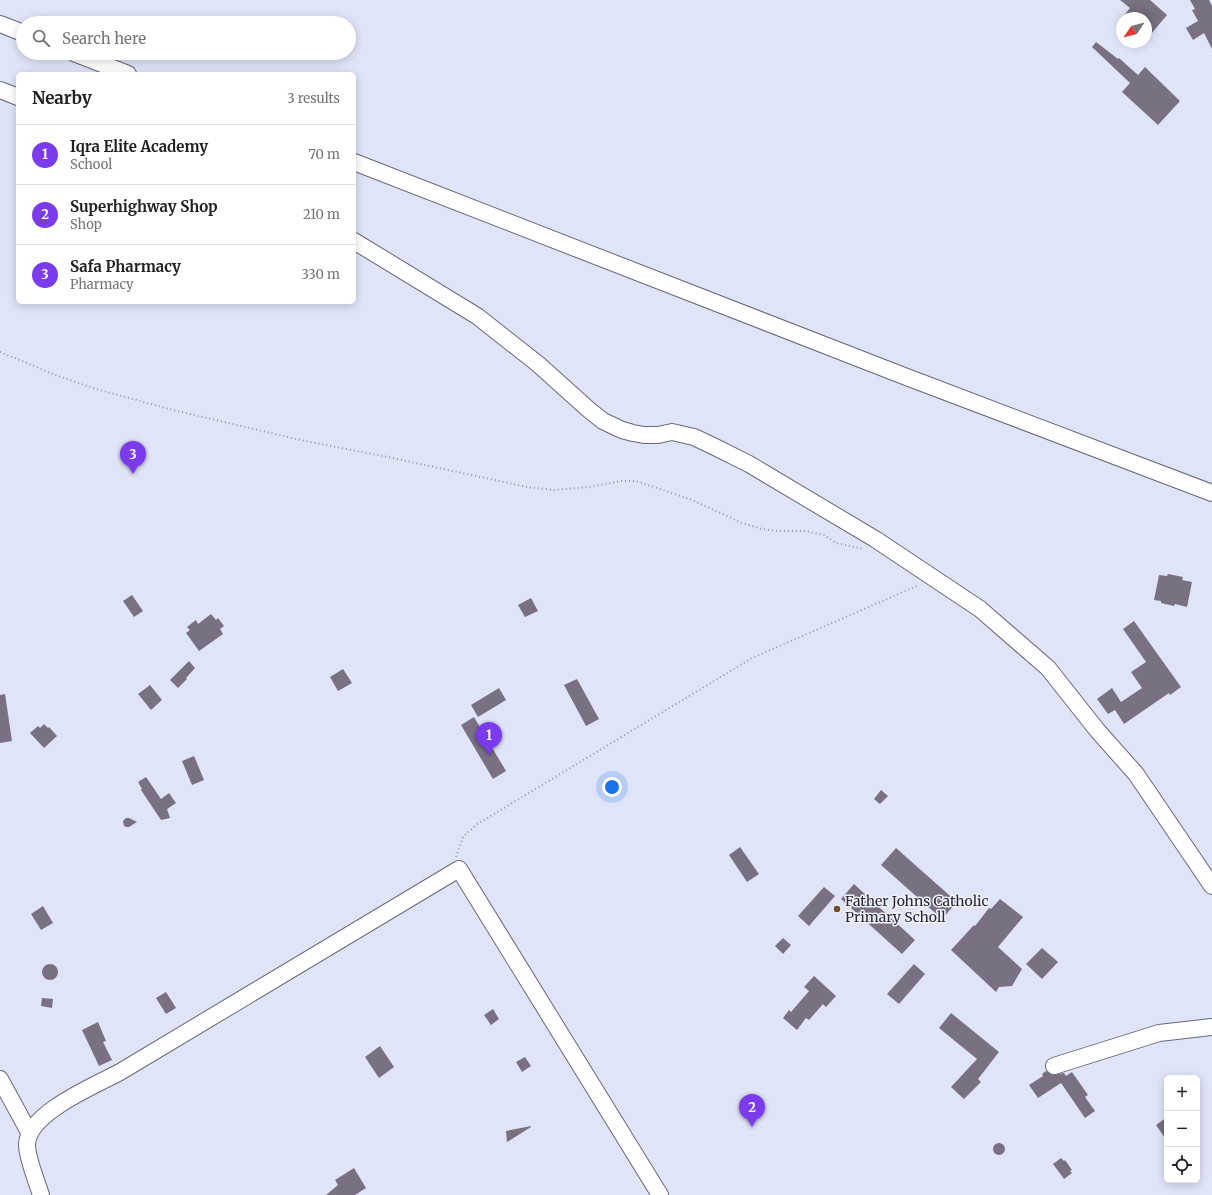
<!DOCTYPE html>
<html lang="en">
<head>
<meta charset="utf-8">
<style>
  :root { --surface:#fff; --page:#f2f2f2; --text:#202124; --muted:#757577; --line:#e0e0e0; --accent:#7c3aed }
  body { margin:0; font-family:Merriweather,serif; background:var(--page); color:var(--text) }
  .controls { position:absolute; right:12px; bottom:12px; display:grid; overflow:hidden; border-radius:6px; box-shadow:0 2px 10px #0003 }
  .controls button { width:36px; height:36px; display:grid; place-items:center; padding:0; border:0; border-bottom:1px solid var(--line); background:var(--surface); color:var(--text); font:20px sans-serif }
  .compass { position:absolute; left:1116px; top:12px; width:36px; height:36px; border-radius:50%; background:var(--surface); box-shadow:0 2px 10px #0003; rotate:235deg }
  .you { position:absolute; left:612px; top:787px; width:14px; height:14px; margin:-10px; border:3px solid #fff; border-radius:50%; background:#1a73e8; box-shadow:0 0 0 6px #1a73e833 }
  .badge { display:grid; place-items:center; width:26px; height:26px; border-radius:50%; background:var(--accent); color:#fff; font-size:13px; font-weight:700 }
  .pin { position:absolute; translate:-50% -33px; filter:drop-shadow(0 1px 2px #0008) }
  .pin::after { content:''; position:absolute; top:21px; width:14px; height:12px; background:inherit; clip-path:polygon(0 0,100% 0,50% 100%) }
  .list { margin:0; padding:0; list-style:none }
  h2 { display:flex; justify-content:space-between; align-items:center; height:52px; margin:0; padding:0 16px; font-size:17px }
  h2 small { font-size:13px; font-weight:400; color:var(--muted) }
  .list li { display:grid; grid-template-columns:26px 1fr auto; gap:12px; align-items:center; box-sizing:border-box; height:60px; padding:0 16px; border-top:1px solid var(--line) }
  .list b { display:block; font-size:15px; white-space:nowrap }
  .list p { margin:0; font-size:13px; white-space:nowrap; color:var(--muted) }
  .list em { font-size:13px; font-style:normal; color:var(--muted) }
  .icon { flex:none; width:22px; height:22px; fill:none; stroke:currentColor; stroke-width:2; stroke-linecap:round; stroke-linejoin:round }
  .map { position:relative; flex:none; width:1212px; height:1195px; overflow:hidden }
  .search { position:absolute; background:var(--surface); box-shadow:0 2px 10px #0003; left:16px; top:16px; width:340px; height:44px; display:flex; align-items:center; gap:10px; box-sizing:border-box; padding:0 14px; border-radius:22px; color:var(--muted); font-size:15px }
  .panel { position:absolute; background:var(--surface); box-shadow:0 2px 10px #0003; left:16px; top:72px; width:340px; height:232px; border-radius:6px }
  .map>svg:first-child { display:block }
</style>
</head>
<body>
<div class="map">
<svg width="1212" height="1195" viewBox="0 0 1212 1195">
  <rect width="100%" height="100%" fill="#e0e4f8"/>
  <!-- building -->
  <path fill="#797181" d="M1120,0h30l17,15 -21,25v-22h-24l8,-10z
    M1190,0h19l3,6v43l-8,-16 -11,7 -7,-12 12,-7 -6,-11 3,-1z
    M1096,42l22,17 1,-1 19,17 7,-8 35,34 -22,24 -36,-33 8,-9 -38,-36z
    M1168,574l15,3 -1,3 10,2 -5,25 -12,-3 -1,2 -13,-3v-2l-7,-1 5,-25 8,1z
    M132,595l11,16 -9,6 -11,-16z
    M531,598l7,13 -13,6 -7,-12z
    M211,614l5,6 2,-2 6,8 -4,3 3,5 -24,17 -13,-18 4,-3 -3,-3 9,-7 2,4z
    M1134,621l47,66 -11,8 -1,-2 -45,31 -9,-14 -7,4 -11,-15 15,-11 9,14 21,-14 -11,-16 15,-10 -23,-33z
    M189,661l6,7 -9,10 1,1 -9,9 -8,-8z
    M343,669l9,14 -14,8 -8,-14z
    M577,679l22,40 -13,7 -22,-41z
    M150,685l12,15 -11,10 -13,-16z
    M499,688l7,12 -28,17 -7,-12z
    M5,694l7,47 -12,2v-48z
    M474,717l32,54 -13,8 -32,-54z
    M44,724l4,4 1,-1 8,9 -13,12 -14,-15 8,-7 2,2z
    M194,756l10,24 -12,5 -10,-24z
    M146,777l15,22 8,-6 7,10 -9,6 3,9 -9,2 -20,-30 1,-1 -4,-7z
    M881,790l7,6 -8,8 -6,-5z
    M126,818h3l8,4 -8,5h-3l-2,-1 -1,-5z
    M740,847l19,27 -12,8 -18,-27z
    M896,848l61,54 -15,17 -61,-54z
    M854,884l61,56 -13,14 -61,-55z
    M824,887l11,9 -26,30 -11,-10z
    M1000,899l23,18 -25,30 24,22 -10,17 -13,1 -3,5 -45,-42 23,-25 1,1 14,-18 2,1z
    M43,906l10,17 -12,7 -10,-16z
    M783,938l8,7 -8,9 -8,-8z
    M1042,948l16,14 -16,17 -16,-15z
    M914,964l11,10 -26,30 -12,-10z
    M42 972a8 8 0 1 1 16 0a8 8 0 1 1-16 0Z
    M814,976l22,20 -10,11 -3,-3 -14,16 -3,-2 -9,12 -14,-12 6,-8 2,2 18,-21 -5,-4z
    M166,992l10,16 -10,6 -10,-16z
    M42,998l11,1 -1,9 -11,-2z
    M493,1009l6,10 -8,6 -7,-10z
    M951,1013l48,39 -21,27 3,3 -17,17 -13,-12 26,-28 -38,-31z
    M98,1022l8,19 -3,1 9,18 -13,6 -17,-36z
    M380,1046l14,21 -15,11 -14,-21z
    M525,1057l6,9 -9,6 -6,-10z
    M1046,1071l6,4 12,-2 2,3 6,-4 16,23 -3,2 10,14 -10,7 -24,-35 -23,15 -9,-13 14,-9 -1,-2z
    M1167,1117v24l-11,-16z
    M531,1126v1l-24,15 -1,-11z
    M993 1149a6 6 0 1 1 12 0a6 6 0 1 1-12 0Z
    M1061,1158l3,3 1,-1 7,10 -2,1 2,2 -8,6 -11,-15z
    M354,1168l12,20 -11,7h-29l12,-10 -3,-5z"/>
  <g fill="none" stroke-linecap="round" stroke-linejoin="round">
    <defs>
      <path id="minor" d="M0,24l23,9
        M74,53l54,21
        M0,90l18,7
        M354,162l550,214 308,117
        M354,241l123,75 61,48 50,45 15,12 19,9 11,3 11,2h14l14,-3 22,5 19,9 36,18 126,75 105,70 68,59 49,62 39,44 76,112
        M1054,1066l105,-33 53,-6
        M0,1079l30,55
        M41,1195c-4,-13 -14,-37 -14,-50 0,-32 69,-60 93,-73l339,-203 201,326"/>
    </defs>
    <!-- minor casing -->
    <use href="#minor" stroke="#66697a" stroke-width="18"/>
    <!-- path -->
    <path stroke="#9497a6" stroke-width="2" stroke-dasharray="1 3" stroke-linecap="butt" d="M0,352l58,24 38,13 77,21 132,31 78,15 144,31 27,3 35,-3 32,-6h15l56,19 50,23 20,6 16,2h27l19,4 12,8 28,6
      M456,857l7,-20 13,-12 276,-167 167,-73"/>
    <!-- minor -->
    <use href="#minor" stroke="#fff" stroke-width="16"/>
  </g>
  <!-- markers -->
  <circle fill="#714e27" stroke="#f0f2fe" stroke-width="1.5" cx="837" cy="909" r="4"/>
  <g text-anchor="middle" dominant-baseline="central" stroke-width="3" stroke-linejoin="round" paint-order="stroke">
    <!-- poi labels -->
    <g font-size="14" fill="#27282f" stroke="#f0f2fe" text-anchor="start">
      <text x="845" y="901">Father Johns Catholic<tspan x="845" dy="16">Primary Scholl</tspan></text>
    </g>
  </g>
</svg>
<div class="controls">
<button>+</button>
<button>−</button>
<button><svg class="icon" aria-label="locate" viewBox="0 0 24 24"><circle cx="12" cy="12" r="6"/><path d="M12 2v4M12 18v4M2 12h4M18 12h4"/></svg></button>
</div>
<svg class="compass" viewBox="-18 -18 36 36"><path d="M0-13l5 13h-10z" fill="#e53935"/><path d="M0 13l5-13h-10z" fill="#757577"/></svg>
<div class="you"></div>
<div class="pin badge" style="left:489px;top:755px">1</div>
<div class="pin badge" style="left:752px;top:1127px">2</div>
<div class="pin badge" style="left:133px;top:474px">3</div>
<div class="search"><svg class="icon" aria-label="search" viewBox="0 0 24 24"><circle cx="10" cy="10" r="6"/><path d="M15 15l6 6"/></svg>Search here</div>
<section class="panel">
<h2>Nearby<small>3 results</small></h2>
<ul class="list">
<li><span class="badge">1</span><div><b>Iqra Elite Academy</b><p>School</p></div><em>70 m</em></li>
<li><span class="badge">2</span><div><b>Superhighway Shop</b><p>Shop</p></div><em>210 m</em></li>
<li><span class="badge">3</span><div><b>Safa Pharmacy</b><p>Pharmacy</p></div><em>330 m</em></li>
</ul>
</section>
</div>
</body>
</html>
